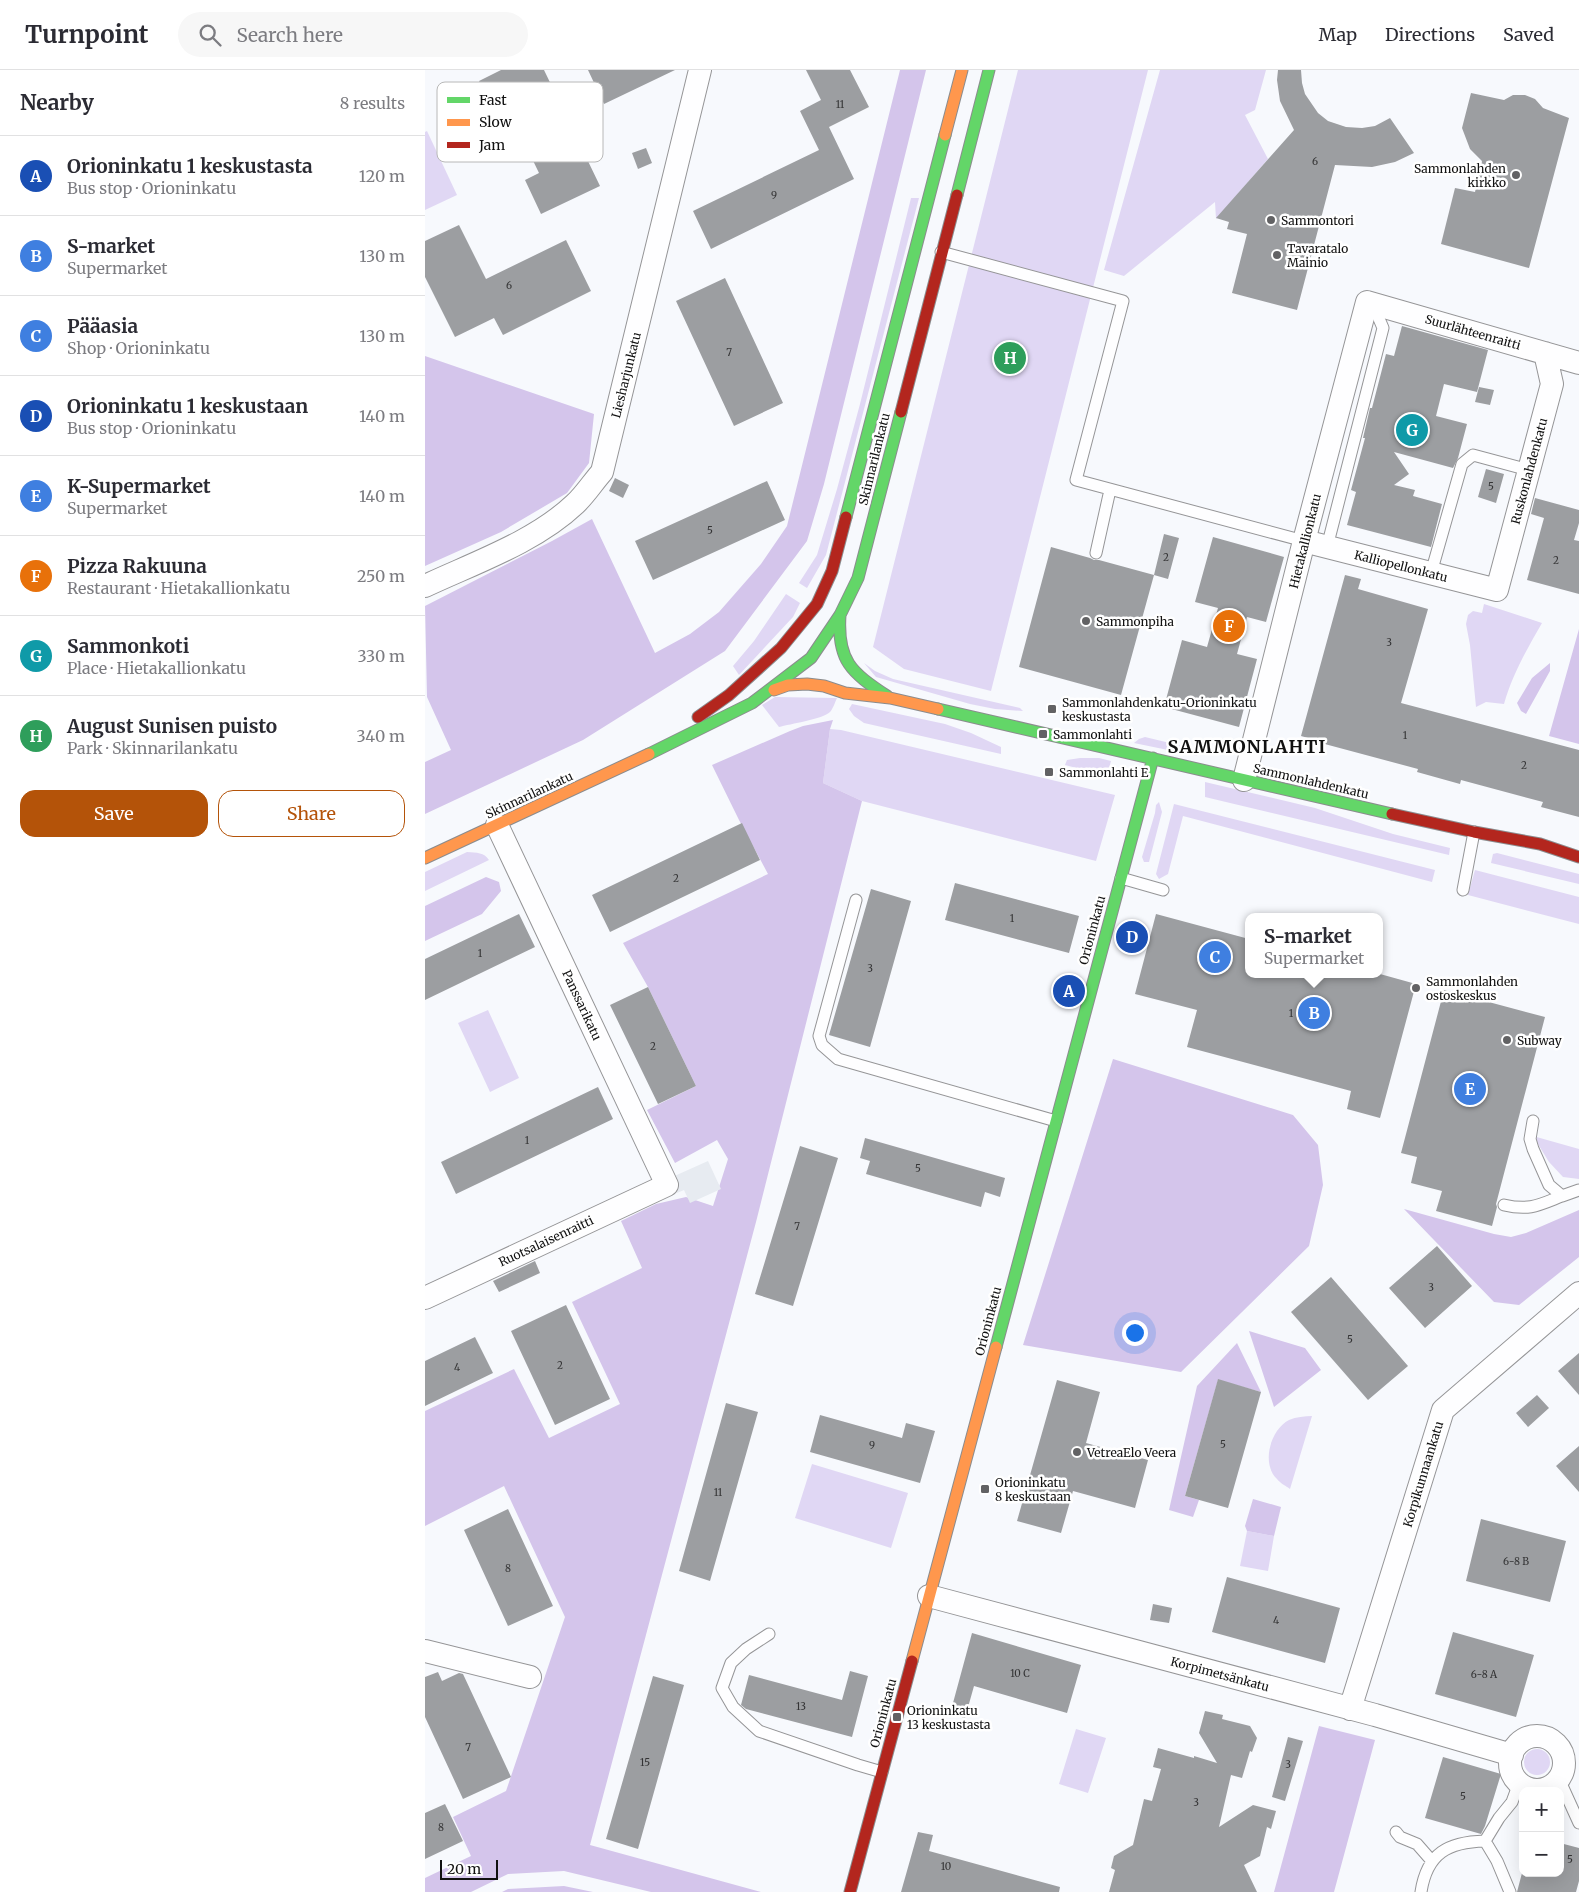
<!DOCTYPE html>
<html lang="en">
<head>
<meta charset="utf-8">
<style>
  :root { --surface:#fff; --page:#f7f7f7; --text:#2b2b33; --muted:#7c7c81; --line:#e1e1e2; --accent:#b45309 }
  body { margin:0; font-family:Merriweather,serif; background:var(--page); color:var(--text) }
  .controls { position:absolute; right:15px; bottom:15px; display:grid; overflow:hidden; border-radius:10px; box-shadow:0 5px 20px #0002 }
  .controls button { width:45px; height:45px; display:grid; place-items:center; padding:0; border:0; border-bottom:1px solid var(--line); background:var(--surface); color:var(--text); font:25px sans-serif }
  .scale { position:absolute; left:15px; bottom:12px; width:58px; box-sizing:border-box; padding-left:5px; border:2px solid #111; border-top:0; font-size:14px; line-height:18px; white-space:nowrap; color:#111; -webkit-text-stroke:4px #fff; paint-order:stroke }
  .you { position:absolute; left:709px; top:1262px; width:18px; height:18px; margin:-12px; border:4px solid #fff; border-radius:50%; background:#1a73e8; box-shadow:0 0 0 8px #1a73e833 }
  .badge { display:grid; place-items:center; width:32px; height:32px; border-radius:50%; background:var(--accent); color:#fff; font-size:16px; font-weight:700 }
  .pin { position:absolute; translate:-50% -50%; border:2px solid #fff; box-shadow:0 1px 5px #0006 }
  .popup { position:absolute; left:820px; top:843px; width:138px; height:65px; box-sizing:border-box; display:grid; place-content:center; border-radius:10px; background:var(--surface); filter:drop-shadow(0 1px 4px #0005); font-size:16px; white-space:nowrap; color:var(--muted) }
  .popup b { font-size:19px; color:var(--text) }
  .popup::after { content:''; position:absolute; left:50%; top:100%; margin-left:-10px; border:10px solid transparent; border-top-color:var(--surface) }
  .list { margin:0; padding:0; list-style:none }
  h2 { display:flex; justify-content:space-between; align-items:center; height:65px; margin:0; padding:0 20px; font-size:21px }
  h2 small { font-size:16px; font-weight:400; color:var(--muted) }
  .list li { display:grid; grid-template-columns:32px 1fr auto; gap:15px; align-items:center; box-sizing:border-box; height:80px; padding:0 20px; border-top:1px solid var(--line) }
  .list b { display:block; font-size:19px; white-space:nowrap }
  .list p { margin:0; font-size:16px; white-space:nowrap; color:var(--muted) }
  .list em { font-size:16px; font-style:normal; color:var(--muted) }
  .actions { display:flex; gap:10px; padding:15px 20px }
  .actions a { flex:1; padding:11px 0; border:1px solid var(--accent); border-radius:15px; text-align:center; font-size:18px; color:var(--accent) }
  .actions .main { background:var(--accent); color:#fff }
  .icon { flex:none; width:28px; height:28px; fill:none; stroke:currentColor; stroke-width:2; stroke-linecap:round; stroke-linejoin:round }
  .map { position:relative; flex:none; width:1154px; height:1822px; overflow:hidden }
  header { display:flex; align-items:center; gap:30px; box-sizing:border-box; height:70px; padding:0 25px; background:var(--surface); border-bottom:1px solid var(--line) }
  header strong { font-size:24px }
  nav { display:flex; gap:28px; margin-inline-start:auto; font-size:18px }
  .search { width:350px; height:45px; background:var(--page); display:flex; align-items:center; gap:12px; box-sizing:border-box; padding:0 18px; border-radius:28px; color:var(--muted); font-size:19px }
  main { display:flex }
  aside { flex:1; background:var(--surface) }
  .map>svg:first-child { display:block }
</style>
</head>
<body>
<header>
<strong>Turnpoint</strong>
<div class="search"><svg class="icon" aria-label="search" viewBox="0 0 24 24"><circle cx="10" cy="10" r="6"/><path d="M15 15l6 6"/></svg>Search here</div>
<nav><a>Map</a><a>Directions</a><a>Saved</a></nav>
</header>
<main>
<aside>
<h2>Nearby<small>8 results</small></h2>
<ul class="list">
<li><span class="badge" style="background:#1a4fb4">A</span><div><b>Orioninkatu 1 keskustasta</b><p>Bus stop · Orioninkatu</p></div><em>120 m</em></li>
<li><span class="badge" style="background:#3f7fe0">B</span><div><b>S-market</b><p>Supermarket</p></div><em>130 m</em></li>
<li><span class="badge" style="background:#3f7fe0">C</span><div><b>Pääasia</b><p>Shop · Orioninkatu</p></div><em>130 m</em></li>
<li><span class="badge" style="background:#1a4fb4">D</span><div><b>Orioninkatu 1 keskustaan</b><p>Bus stop · Orioninkatu</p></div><em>140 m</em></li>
<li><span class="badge" style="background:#3f7fe0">E</span><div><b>K-Supermarket</b><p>Supermarket</p></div><em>140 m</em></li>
<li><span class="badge" style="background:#e8710a">F</span><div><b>Pizza Rakuuna</b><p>Restaurant · Hietakallionkatu</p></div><em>250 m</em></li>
<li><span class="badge" style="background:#0f9aa8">G</span><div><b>Sammonkoti</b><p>Place · Hietakallionkatu</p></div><em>330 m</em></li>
<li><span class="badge" style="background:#2e9e5b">H</span><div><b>August Sunisen puisto</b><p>Park · Skinnarilankatu</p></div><em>340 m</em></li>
</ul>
<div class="actions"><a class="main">Save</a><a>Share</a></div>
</aside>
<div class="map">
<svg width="1154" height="1822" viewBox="0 0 1154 1822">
  <rect width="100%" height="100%" fill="#f7f9fd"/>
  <!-- green -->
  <path fill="#e0d7f4" d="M593,0h130l-157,621 -87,-22 -31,-22z
    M735,0h106l-11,40 -10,5 23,44 -52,60 -1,-17 -91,74 -20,-6z
    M2,61l30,64 -32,15v-78z
    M486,128h8l-93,357 -19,33 -8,-5 18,-28 20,-66 23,-85z
    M361,524l14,9 -7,14 -54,58 -6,-9 21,-25z
    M1059,534l58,19c-15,26 -30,52 -38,81l-18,-2 -10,5 -6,-62 -4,-21 2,-9 5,-4 9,2z
    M439,593l11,8 18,8 127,29 3,3 -28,-2 -25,-5 -94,-27z
    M350,627l62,1c-2,4 -4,11 -7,14 -7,7 -40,12 -51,15l-17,-22z
    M427,634l93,20 26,9 30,14v7l-137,-31 -10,-7 -5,-7z
    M405,659l11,1 274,65 -19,66 -234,-60 -39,-18z
    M720,667l54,13 -2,6 -63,-13 5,-4z
    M655,688h19l12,3 -4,15 -42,-11 2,-5z
    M780,712l110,26 78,26 57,14 -1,7 -244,-58z
    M734,732l3,10 -13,50h-5l-2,-5 13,-44 1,-8z
    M749,734l261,66 -3,12 -249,-66 -15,58 -9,5 -3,-5z
    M42,782c10,1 17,0 22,8l-64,31v-19z
    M1072,783l82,21v10l-88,-21 2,-9z
    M1050,800l104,27v27l-111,-29z
    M63,940l31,68 -29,14 -32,-69z
    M1108,1066l46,13v30l-16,-2 -14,-15z
    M887,1346l-22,73c-4,-3 -10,-6 -13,-10 -16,-15 -7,-49 12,-59 7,-3 16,-4 23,-4z
    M387,1394l96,29 -17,55 -96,-30z
    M822,1461l27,5 -6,35 -28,-5z
    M651,1659l30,9 -18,55 -29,-9z
    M1099 1692a13 13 0 1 1 26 0a13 13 0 1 1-26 0Z"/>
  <!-- forest -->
  <path fill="#d4c5eb" d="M475,0h26l-102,414 -17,57 -82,110 -142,89 -158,74v-52l26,-12 -24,-53 -2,-91 127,-65 40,-22 63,134 35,-19 29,-22 42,-48 26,-38z
    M0,286l169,58 -5,49 -22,30 -66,39 -76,34z
    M1154,559v115l-30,-8z
    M1125,593v8l-24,43 -5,-3 -4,-8 15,-25z
    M408,650l-3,9 -7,54 39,18 -106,421 -166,623 171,47h-110l-87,-21 -56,3 -37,18h-46v-14l46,-22 -18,-39 53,-26 59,-174 -61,-131 -79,40v-115l89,-42 35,69 71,-34 -48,-102 70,-34 -21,-47 35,-17 30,-7 27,9 15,-47 -11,-19 -42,23 -28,-53 49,-24 -48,-99 -25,-44 145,-69 -29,-54 -27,-55 78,-34 13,-5z
    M61,807l13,5 2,9 -19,23 -57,27v-35z
    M688,989l180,56 25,30 5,40 -14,61 -128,126 -158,-27z
    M979,1139l90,25 17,3 15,-4 53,-23v47l-60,48 -25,-3z
    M824,1261l56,17 16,22 -47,37z
    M812,1273l24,49 -43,-12 -33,116 14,4 -6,17 -24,-7 28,-124z
    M828,1429l28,8 -7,29 -27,-5 -2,-5z
    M894,1656l56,14 -41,152h-60z
    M139,1816l29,6h-91l6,-3z"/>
  <!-- plaza -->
  <path fill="#e7ebf1" d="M283,1091l13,28 -31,14 -6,-13 -7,3 -7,-15z"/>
  <!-- building -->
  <path fill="#9c9ea1" d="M76,0h43l56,116 -59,28 -16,-34 14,-7 -29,-60 -13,6 -18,-38z
    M163,0h87l-71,34z
    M381,0h44l19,37 -40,20 25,52 -143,70 -18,-38 126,-61 -19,-39 21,-11z
    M853,0h23l1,13 3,11 13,19 10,8 18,6 16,1 13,-2 15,-8 24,35 -19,9 -23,5 -37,-2 -38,145 -65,-17 15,-59 -20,-5 2,-7 -13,-4 78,-88 -14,-29 -3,-21z
    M1046,23l33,7 9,-5h12l10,4 8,9 26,10 -40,150 -88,-24 14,-56 20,4 7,-31 -12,-12 -8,-21z
    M221,78l6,15 -14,6 -6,-16z
    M34,155l27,54 80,-39 25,51 -88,44 -9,-17 -39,19 -30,-60v-36z
    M300,208l58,125 -49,23 -58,-125z
    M977,256l86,24 -11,42 -33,-8 -8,32 31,8 -9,34 -5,10 -59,-16 15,22 -15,11 21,5 -2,6 29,8 -11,43 -84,-22 9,-33 -5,-2 14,-52h-2l7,-30h2l14,-54 8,2z
    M1054,317l15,3 -4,15 -15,-3z
    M1061,399l18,5 -8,29 -18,-6z
    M190,408l14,7 -6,13 -14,-7z
    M342,411l18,39 -132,60 -18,-39z
    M1110,428l44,12v13l-5,17 5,1v53l-52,-14 17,-62 -13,-4z
    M739,464l15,4 -11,41 -14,-4z
    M788,467l71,20 -18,65 -19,-5 -10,37 20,5 -18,68 -75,-20 18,-67 25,7 11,-39 -23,-6z
    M626,477l39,11 4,2h5l55,15 -33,120 -102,-28z
    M920,505l16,4 -3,10 70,20 -27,94 178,47v67l-38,-10 2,-5 -82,-22 -1,4 -43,-12 1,-3 -97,-26 1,-1 -21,-6z
    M317,753l18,37 -150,72 -18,-37z
    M530,813l124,33 -10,37 -124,-33z
    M446,819l40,12 -41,146 -41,-12z
    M94,844l16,33 -110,53v-41z
    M731,844l93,25v35h131l36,10 -36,134 -33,-9 4,-18 -164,-44 10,-37 -62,-16z
    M223,917l48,99 -38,18 -48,-99z
    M1019,920l101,27 -49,187 1,3 -5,19 -56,-15 6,-20 -31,-8 6,-26 -16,-4z
    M173,1017l15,32 -157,75 -15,-32z
    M440,1068l140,40 -5,19 -15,-5 -4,15 -115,-33 4,-13 -10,-3z
    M375,1076l38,12 -45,148 -38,-12z
    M1012,1176l35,40 -47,42 -36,-40z
    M110,1191l5,12 -41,19 -6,-11z
    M906,1207l77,89 -40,34 -77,-88z
    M141,1235l44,94 -55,26 -44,-94z
    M50,1267l18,36 -68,33v-45z
    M1154,1283v42l-21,-24z
    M793,1309l43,13 -33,116 -43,-12z
    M632,1310l43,12 -14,51 62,17 -13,48 -62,-17 -12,42 -44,-12z
    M1112,1325l12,13 -21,19 -12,-14z
    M301,1333l32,9 -48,169 -31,-10z
    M395,1345l82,23 4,-15 29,8 -15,52 -110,-31z
    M1154,1376v46l-23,-26z
    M83,1439l45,97 -45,20 -44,-96z
    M1056,1449l85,22 -16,61 -84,-21z
    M802,1507l113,31 -15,55 -113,-31z
    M728,1534l19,4 -3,15 -19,-3z
    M1028,1562l81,23 -18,62 -81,-23z
    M547,1563l109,32 -14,48 -93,-27 -9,32 -15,-4z
    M425,1601l18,5 -16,61 -106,-28 -5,-4 8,-30 93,25z
    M13,1602l4,9 17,-8 4,1 48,103 -48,22 -38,-82v-40z
    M228,1606l31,9 -46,164 -32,-10z
    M780,1641l18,4 -1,4 28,7 7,12 -5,14 -2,-1 -8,27 -11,-3 -12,52 34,-22 23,6 -5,18 -4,-2 -7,29 -16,9 13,27h-148l6,-22 -4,-2 3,-12 19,-11 11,-46 8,2 9,-32 -8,-2 5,-19 36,10v-2l23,7 -18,-30z
    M863,1667l15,4 -18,60 -13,-4z
    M1018,1687l58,17 -16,52 -4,8 -56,-16z
    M20,1734l18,37 -38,18v-46z
    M493,1762l15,3 -4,16 131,36 -1,5h-158z
    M1135,1773l19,5v33l-3,11h-59l5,-19h38z"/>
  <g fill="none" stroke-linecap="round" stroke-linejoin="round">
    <defs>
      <path id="lane" d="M516,182l182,49 -47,179 228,61
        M902,477l56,-219 -6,-14 -10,-5
        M671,483l14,-63
        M1006,503l31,-109 11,-9 56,15
        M696,808l42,12
        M1038,820l11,-58
        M431,830l-37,136 3,9 16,14 218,62
        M1108,1051l-3,18 3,10 16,36 13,11 17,-6
        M1079,1135c26,6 35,0 58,-9
        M344,1564l-23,15 -15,14 -9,25 11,19 26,24 99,34 24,7
        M1134,1709l20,44
        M971,1762l4,5 17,7 14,16
        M1060,1771l14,-23 13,-16 7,-19
        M1060,1771l12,20 13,31
        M996,1822c6,-39 27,-50 64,-51"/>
      <path id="street" d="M879,471l193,49 55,-206 -7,-31
        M0,516c49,-23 110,-44 150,-82 10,-9 18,-22 27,-32l98,-402
        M819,710l60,-239 63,-239 212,61
        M0,1228l242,-113 -170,-360
        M504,1526l446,119 137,40
        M0,1581l105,26
        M925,1639l93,-299 136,-117
        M1085 1693a27 27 0 1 1 54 0a27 27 0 1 1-54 0Z"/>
      <path id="fast" d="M532,125l32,-125
        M421,447l99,-382
        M415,545c-3,46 11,57 47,81
        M513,639l454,105
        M224,684l103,-51 59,-45 29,-43 18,-37 43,-166
        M571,1277l157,-589"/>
      <path id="slow" d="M520,65l17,-65
        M349,620l14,-5 19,-1 17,2 21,7 45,5 48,11
        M0,788l224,-104
        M487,1591l84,-314"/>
      <path id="jam" d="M476,342l56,-217
        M273,647l31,-22 52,-47 36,-44 15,-33 14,-54
        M967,744l82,18 66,12 39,13
        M425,1822l62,-231"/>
    </defs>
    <!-- lane casing -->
    <use href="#lane" stroke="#959597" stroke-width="13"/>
    <!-- street casing -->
    <use href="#street" stroke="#959597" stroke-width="24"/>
    <!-- fast casing -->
    <use href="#fast" stroke="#8b8c8e" stroke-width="13"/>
    <!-- slow casing -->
    <use href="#slow" stroke="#8b8c8e" stroke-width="13"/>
    <!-- jam casing -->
    <use href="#jam" stroke="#8b8c8e" stroke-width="13"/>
    <!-- lane -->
    <use href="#lane" stroke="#fefeff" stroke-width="11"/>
    <!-- street -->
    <use href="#street" stroke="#fefeff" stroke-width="22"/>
    <!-- fast -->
    <use href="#fast" stroke="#63d668" stroke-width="11"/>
    <!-- slow -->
    <use href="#slow" stroke="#ff974d" stroke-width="11"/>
    <!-- jam -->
    <use href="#jam" stroke="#b3261e" stroke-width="11"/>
  </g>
  <!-- markers -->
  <g fill="#626264" stroke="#fff" stroke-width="2">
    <circle cx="1091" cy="105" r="5"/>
    <circle cx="846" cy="150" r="5"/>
    <circle cx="852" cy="185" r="5"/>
    <circle cx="661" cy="551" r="5"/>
    <rect x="622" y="634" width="10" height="10" rx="2.5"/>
    <rect x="613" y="659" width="10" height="10" rx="2.5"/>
    <rect x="619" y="697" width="10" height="10" rx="2.5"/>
    <circle cx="991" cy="918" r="5"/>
    <circle cx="1082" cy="970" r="5"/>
    <circle cx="652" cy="1382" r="5"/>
    <rect x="555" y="1414" width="10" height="10" rx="2.5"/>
    <rect x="467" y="1642" width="10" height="10" rx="2.5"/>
  </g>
  <g text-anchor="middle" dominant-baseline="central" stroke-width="5" stroke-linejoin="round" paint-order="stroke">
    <!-- number labels -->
    <g font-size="10" fill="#343435">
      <text x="415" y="34">11</text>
      <text x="890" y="91">6</text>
      <text x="349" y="125">9</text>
      <text x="84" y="215">6</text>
      <text x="304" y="282">7</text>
      <text x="1066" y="416">5</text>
      <text x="285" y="460">5</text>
      <text x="741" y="487">2</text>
      <text x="1131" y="490">2</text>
      <text x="964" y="572">3</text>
      <text x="980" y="665">1</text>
      <text x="1099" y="695">2</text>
      <text x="251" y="808">2</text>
      <text x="587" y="848">1</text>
      <text x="55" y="883">1</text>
      <text x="445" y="898">3</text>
      <text x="866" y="943">1</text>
      <text x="228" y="976">2</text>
      <text x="102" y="1070">1</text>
      <text x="493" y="1098">5</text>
      <text x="372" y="1156">7</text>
      <text x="1006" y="1217">3</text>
      <text x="925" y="1269">5</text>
      <text x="135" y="1295">2</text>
      <text x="32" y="1297">4</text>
      <text x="798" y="1374">5</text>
      <text x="447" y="1375">9</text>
      <text x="293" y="1422">11</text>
      <text x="1091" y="1491">6-8 B</text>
      <text x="83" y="1498">8</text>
      <text x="851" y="1550">4</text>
      <text x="595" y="1603">10 C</text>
      <text x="1059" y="1604">6-8 A</text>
      <text x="376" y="1636">13</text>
      <text x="43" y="1677">7</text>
      <text x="220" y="1692">15</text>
      <text x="863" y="1694">3</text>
      <text x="1038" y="1726">5</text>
      <text x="771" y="1732">3</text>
      <text x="16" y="1757">8</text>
      <text x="1145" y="1789">5</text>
      <text x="521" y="1796">10</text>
    </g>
    <!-- poi labels -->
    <g font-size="12" fill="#111" stroke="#fff" text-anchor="start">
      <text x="1081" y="98" text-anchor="end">Sammonlahden<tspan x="1081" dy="14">kirkko</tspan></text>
      <text x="856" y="150">Sammontori</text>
      <text x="862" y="178">Tavaratalo<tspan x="862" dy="14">Mainio</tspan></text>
      <text x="671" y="551">Sammonpiha</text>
      <text x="637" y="632">Sammonlahdenkatu-Orioninkatu<tspan x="637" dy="14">keskustasta</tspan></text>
      <text x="628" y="664">Sammonlahti</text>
      <text x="634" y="702">Sammonlahti E</text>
      <text x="1001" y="911">Sammonlahden<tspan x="1001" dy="14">ostoskeskus</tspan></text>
      <text x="1092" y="970">Subway</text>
      <text x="662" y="1382">VetreaElo Veera</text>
      <text x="570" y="1412">Orioninkatu<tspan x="570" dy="14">8 keskustaan</tspan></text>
      <text x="482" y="1640">Orioninkatu<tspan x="482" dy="14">13 keskustasta</tspan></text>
    </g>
    <!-- street labels -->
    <g font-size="12" fill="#111" stroke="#fff">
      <text transform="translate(1048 262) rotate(16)">Suurlähteenraitti</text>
      <text transform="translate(201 305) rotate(-76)">Liesharjunkatu</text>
      <text transform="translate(449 389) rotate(-76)">Skinnarilankatu</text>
      <text transform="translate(1104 401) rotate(-75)">Ruskonlahdenkatu</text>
      <text transform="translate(880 471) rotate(-76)">Hietakallionkatu</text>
      <text transform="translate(976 496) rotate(14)">Kalliopellonkatu</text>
      <text transform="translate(886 711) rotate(13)">Sammonlahdenkatu</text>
      <text transform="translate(104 725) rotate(-25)">Skinnarilankatu</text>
      <text transform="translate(667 860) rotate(-75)">Orioninkatu</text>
      <text transform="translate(157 935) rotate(65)">Panssarikatu</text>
      <text transform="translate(121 1171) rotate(-25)">Ruotsalaisenraitti</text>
      <text transform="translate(563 1251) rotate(-75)">Orioninkatu</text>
      <text transform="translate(998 1404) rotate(-73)">Korpikunnaankatu</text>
      <text transform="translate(795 1604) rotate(15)">Korpimetsänkatu</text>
      <text transform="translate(458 1643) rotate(-75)">Orioninkatu</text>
    </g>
    <!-- district labels -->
    <g font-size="18" font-weight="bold" letter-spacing="1" fill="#111" stroke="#fff">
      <text x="822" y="676">SAMMONLAHTI</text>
    </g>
  </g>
  <!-- legend -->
  <rect x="12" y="12" width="166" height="80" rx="8" fill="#fff" stroke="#b8b8b8" stroke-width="1"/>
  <rect x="22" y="27" width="23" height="6" fill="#63d668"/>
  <rect x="22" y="49" width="23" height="7" fill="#ff974d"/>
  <rect x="22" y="72" width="23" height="6" fill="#b3261e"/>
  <g font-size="14" fill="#111">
    <text x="54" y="35">Fast</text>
    <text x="54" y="57">Slow</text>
    <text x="54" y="80">Jam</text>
  </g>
</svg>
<div class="controls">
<button>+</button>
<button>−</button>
</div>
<div class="scale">20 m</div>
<div class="you"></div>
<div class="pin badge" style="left:644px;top:921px;background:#1a4fb4">A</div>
<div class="pin badge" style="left:889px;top:943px;background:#3f7fe0">B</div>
<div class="popup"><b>S-market</b>Supermarket</div>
<div class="pin badge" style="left:790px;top:887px;background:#3f7fe0">C</div>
<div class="pin badge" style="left:707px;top:867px;background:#1a4fb4">D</div>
<div class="pin badge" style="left:1045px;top:1019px;background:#3f7fe0">E</div>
<div class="pin badge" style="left:804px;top:556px;background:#e8710a">F</div>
<div class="pin badge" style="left:987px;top:360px;background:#0f9aa8">G</div>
<div class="pin badge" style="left:585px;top:288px;background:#2e9e5b">H</div>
</div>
</main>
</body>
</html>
